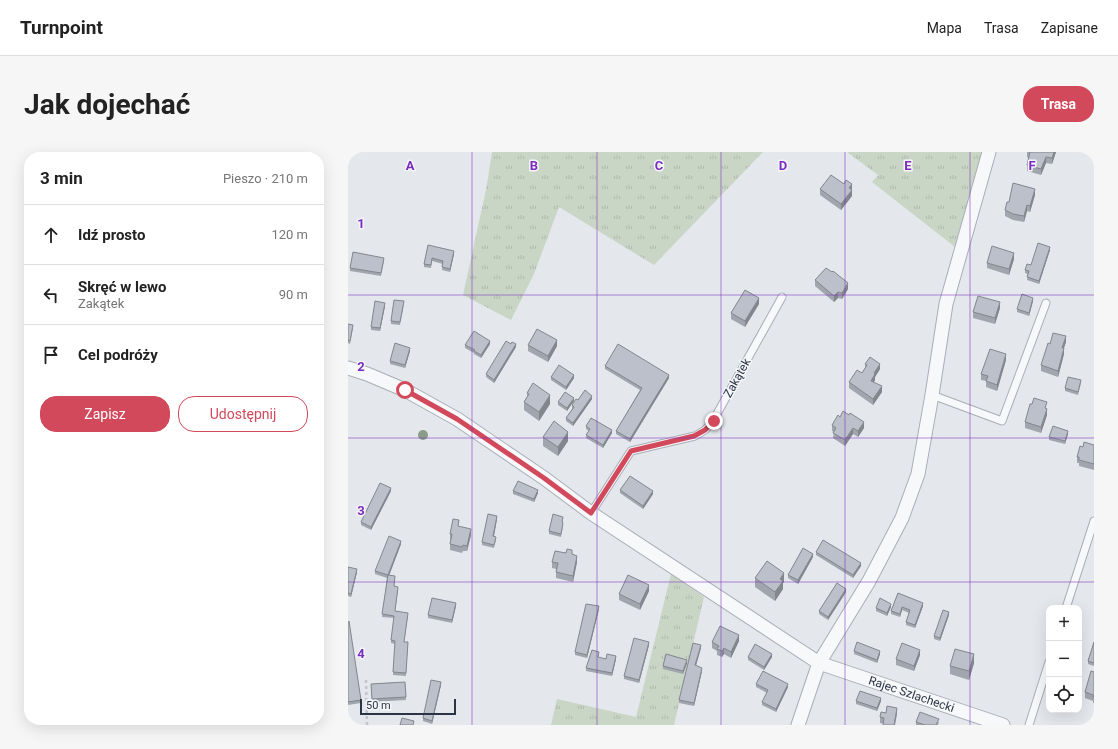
<!DOCTYPE html>
<html lang="pl">
<head>
<meta charset="utf-8">
<style>
  :root { --surface:#fff; --page:#f6f6f6; --text:#222; --muted:#767676; --line:#e0e0e0; --accent:#d1495b }
  body { margin:0; font-family:Roboto,sans-serif; background:var(--page); color:var(--text) }
  .controls { position:absolute; right:12px; bottom:12px; display:grid; overflow:hidden; border-radius:8px; box-shadow:0 4px 16px #0002 }
  .controls button { width:36px; height:36px; display:grid; place-items:center; padding:0; border:0; border-bottom:1px solid var(--line); background:var(--surface); color:var(--text); font:20px sans-serif }
  .scale { position:absolute; left:12px; bottom:10px; width:96px; box-sizing:border-box; padding-left:4px; border:2px solid #2b3445; border-top:0; font-size:11px; line-height:14px; white-space:nowrap; color:#2b3445; -webkit-text-stroke:3px #f4f6f9; paint-order:stroke }
  .stop { position:absolute; width:12px; height:12px; margin:-9px; border:3px solid #d1495b; border-radius:50%; background:#fff }
  .stop.end { background:#d1495b; border-color:#fff; box-shadow:0 1px 4px #0008 }
  .list { margin:0; padding:0; list-style:none }
  h2 { display:flex; justify-content:space-between; align-items:center; height:52px; margin:0; padding:0 16px; font-size:17px }
  h2 small { font-size:13px; font-weight:400; color:var(--muted) }
  .list li { display:grid; grid-template-columns:26px 1fr auto; gap:12px; align-items:center; box-sizing:border-box; height:60px; padding:0 16px; border-top:1px solid var(--line) }
  .list b { display:block; font-size:15px; white-space:nowrap }
  .list p { margin:0; font-size:13px; white-space:nowrap; color:var(--muted) }
  .list em { font-size:13px; font-style:normal; color:var(--muted) }
  .actions { display:flex; gap:8px; padding:12px 16px }
  .actions a { flex:1; padding:9px 0; border:1px solid var(--accent); border-radius:16px; text-align:center; font-size:14px; color:var(--accent) }
  .actions .main { background:var(--accent); color:#fff }
  .icon { flex:none; width:22px; height:22px; fill:none; stroke:currentColor; stroke-width:2; stroke-linecap:round; stroke-linejoin:round }
  .map { position:relative; flex:none; width:746px; height:573px; overflow:hidden; border-radius:16px }
  header { display:flex; align-items:center; gap:24px; box-sizing:border-box; height:56px; padding:0 20px; background:var(--surface); border-bottom:1px solid var(--line) }
  header strong { font-size:19px }
  nav { display:flex; gap:22px; margin-inline-start:auto; font-size:14px }
  .intro { display:flex; align-items:center; justify-content:space-between; box-sizing:border-box; height:96px; padding:0 24px }
  h1 { margin:0; font-size:28px }
  .button { padding:10px 18px; border-radius:16px; background:var(--accent); color:#fff; font-size:14px; font-weight:700 }
  main { display:flex; gap:24px; padding:0 24px }
  aside { flex:1; background:var(--surface); border-radius:16px; box-shadow:0 4px 16px #0002 }
  .map>svg:first-child { display:block }
</style>
</head>
<body>
<header>
<strong>Turnpoint</strong>
<nav><a>Mapa</a><a>Trasa</a><a>Zapisane</a></nav>
</header>
<div class="intro"><h1>Jak dojechać</h1><a class="button">Trasa</a></div>
<main>
<aside>
<h2>3 min<small>Pieszo · 210 m</small></h2>
<ul class="list">
<li><svg class="icon" aria-label="ahead" viewBox="0 0 24 24"><path d="M12 20V5M6 11l6-6 6 6"/></svg><div><b>Idź prosto</b></div><em>120 m</em></li>
<li><svg class="icon" aria-label="left" viewBox="0 0 24 24"><path d="M17 20v-9H6M10 6l-5 5 5 5"/></svg><div><b>Skręć w lewo</b><p>Zakątek</p></div><em>90 m</em></li>
<li><svg class="icon" aria-label="arrive" viewBox="0 0 24 24"><path d="M6 21V4h12l-3 4 3 4H6"/></svg><div><b>Cel podróży</b></div></li>
</ul>
<div class="actions"><a class="main">Zapisz</a><a>Udostępnij</a></div>
</aside>
<div class="map">
<svg width="746" height="573" viewBox="0 0 746 573">
  <defs>
    <pattern id="grass-tufts" width="24" height="20" patternUnits="userSpaceOnUse"><rect width="24" height="20" fill="#c9d6c5"/><path d="M3 7l-1-3M5 7V3M7 7l1-3M15 17l-1-3M17 17v-4M19 17l1-3" fill="none" stroke="#adb8ab"/></pattern>
  </defs>
  <rect width="100%" height="100%" fill="#e4e7ec"/>
  <!-- grass -->
  <path fill="url(#grass-tufts)" d="M144,0h271l-109,113 -95,-58 -25,67 -23,46 -48,-25 23,-105z
    M499,0h135l-27,95 -83,-65 6,-7z
    M323,422l33,23 -30,128h-123l6,-26 79,18z"/>
  <g fill="none" stroke-linecap="round" stroke-linejoin="round">
    <defs>
      <path id="lane" d="M584,243l70,26 44,-118
        M243,361l40,-62 64,-15 10,-6 8,-9 69,-124
        M718,456l28,-87
        M681,573l20,-63"/>
      <g id="street">
        <path id="s1" d="M0,216l19,6 38,16 52,29 87,59 47,35 228,150 184,62"/>
        <path d="M450,573l21,-62 50,-82 33,-63 16,-44 14,-79 14,-91 43,-152"/>
      </g>
    </defs>
    <!-- lane casing -->
    <use href="#lane" stroke="#a9aeb7" stroke-width="9"/>
    <!-- street casing -->
    <use href="#street" stroke="#a9aeb7" stroke-width="15"/>
    <!-- path -->
    <path stroke="#c2c5cb" stroke-width="2.5" stroke-dasharray="3 3" stroke-linecap="butt" d="M18,528l1,45"/>
    <!-- lane -->
    <use href="#lane" stroke="#f7f8fa" stroke-width="7"/>
    <!-- street -->
    <use href="#street" stroke="#f7f8fa" stroke-width="13"/>
  </g>
  <!-- trees -->
  <circle fill="#899d89" cx="75" cy="283" r="5"/>
  <!-- wall -->
  <path fill="#a1a5ae" d="M679,0h29l-4,12 -6,-1 -5,12 -14,-4v-6l2,-7 -2,-1z
    M472,37h32v7l-11,14 -21,-15z
    M687,43l-5,17 -3,-1 -3,11 -11,-2 -8,-4v-6l4,-8z
    M80,93l26,9 -4,18 -8,-2 1,-6 -11,-3 -1,7 -7,-1v-3z
    M702,98l-11,34 -12,-4 1,-6 -3,-1v-3z
    M666,107l-5,16 -22,-7v-5z
    M36,109l-3,15 -31,-5v-3z
    M467,128l33,9 -6,10 -4,-1 -4,4 -19,-16z
    M685,149l-4,15 -12,-4v-3z
    M56,152l-4,21 -9,-1v-3z
    M411,152l-14,23 -14,-8v-6z
    M37,154l-5,25 -9,-1v-3z
    M652,156l-5,16 -22,-6v-6z
    M0,172l5,4 -3,16 -2,-1z
    M718,190l-2,6v6l-6,23 -17,-6v-6l9,-21z
    M142,192l-9,14 -7,-4v-1l-9,-5v-3z
    M180,193l29,1 -9,16 -20,-11z
    M168,195l-22,36 -8,-6v-3z
    M62,199l-5,17 -15,-4v-3z
    M658,208l-9,31 -11,-4v-6l-5,-1v-6z
    M517,212l15,5 -5,8v3l-1,2 8,10 -9,13 -24,-17v-6l13,-9 3,-5z
    M257,214l64,12 -39,64 -14,-8v-3l24,-41 -35,-21z
    M203,225l23,1 -8,12 -15,-10z
    M733,231l-3,12 -13,-4v-3z
    M179,241l23,11 -11,17 -15,-11v-8l3,-5z
    M226,246l-7,13 -9,-6v-3z
    M244,247l-19,27 -7,-5v-3l6,-9v-4l6,-5z
    M684,252l15,4v7l-6,18 -16,-5v-6z
    M484,273l32,3 -6,9 -5,-3 -8,12 -12,-8 1,-6 -2,-1z
    M238,274l26,7 -9,15 -17,-10v-3l3,-4 -3,-2z
    M720,282l-3,10 -16,-4v-3z
    M195,285l25,4 -10,15 -15,-10z
    M746,293v25l-15,-4v-3h-2v-6l6,-10z
    M272,338l33,4 -10,15 -23,-16z
    M43,339l-20,39 -10,-5v-3z
    M165,339l25,2 -4,9 -21,-8z
    M149,367l-3,18 2,3 -2,8 -12,-3v-3z
    M215,368l-1,3 1,3 -2,11 -12,-3v-3z
    M111,374l12,9 -4,16h-4l-1,2 -12,-3v-6l1,-4h-1v-6z
    M53,392l-12,32 6,3 -1,7 4,4 -3,21 13,5 -4,26h4l-2,34 -13,-1 2,-31 -4,-1v-3l3,-22 -12,-1 5,-39 -12,-4v-3z
    M468,400l45,14 -8,12 -37,-23z
    M224,403l5,7 -4,20 -17,-4v-9l-4,-1v-6z
    M465,405l-15,27 -10,-6v-3z
    M0,415l9,5 -6,25 -3,-1z
    M407,426l29,4 -1,1v6l-8,12 -20,-14z
    M301,439l-9,19 -21,-10v-6z
    M498,440l-18,28 -9,-6v-3z
    M550,441l25,13 -8,22 -9,-3v-3l3,-9 -7,-3 -2,7 -9,-3v-3z
    M108,454l-4,17 -24,-5v-3z
    M543,455l-4,9 -11,-5v-3z
    M251,457l-12,49 -12,-3v-3z
    M601,463l-9,26 -6,-2v-3z
    M0,470l13,78v3l-13,2z
    M391,489l-8,17 -7,-4 -2,3 -5,-2v-4l-5,-3v-6z
    M746,490v24l-6,-2v-3z
    M301,493l-10,38 -15,-4v-3z
    M353,496l-5,18 6,5 -8,35 -15,-3v-3z
    M506,499l26,3 -3,9 -23,-9z
    M251,503l-1,3 8,1h10l-4,17 -26,-5v-3z
    M572,503l-6,16 -18,-6v-6z
    M400,505h24l-8,13 -16,-10z
    M339,511l-4,11 -20,-5v-3z
    M626,511l-5,17 -19,-6v-8z
    M746,520v31h-1v-2l-8,-3v-6z
    M57,530l1,18 -34,2 -1,-18z
    M408,532l32,3 -12,25 -14,-7v-3l5,-9 -11,-6z
    M93,533l-9,39 -9,-3v-3z
    M508,549h25l-4,10 -21,-7z
    M549,562l-13,10 -4,-1v-6z
    M568,570h23l-1,3h-22z"/>
  <!-- shaded-wall -->
  <path fill="#83868d" d="M706,0h2l-4,12v-6z
    M698,5v6l-5,12v-6z
    M504,32v6l-3,-2z
    M687,37v6l-5,17v-6z
    M504,38v6l-11,14v-6z
    M679,53v6l-3,11v-6z
    M702,95v3l-11,34v-3z
    M106,99v3l-4,18v-3z
    M666,101v6l-5,16v-6z
    M500,131v6l-6,10v-6z
    M490,140v6l-4,4v-6z
    M411,146v6l-14,23v-6z
    M685,146v3l-4,15v-3z
    M652,150v6l-5,16v-6z
    M37,151v3l-5,25v-3z
    M718,184v6l-4,11v-5z
    M209,188v6l-9,16v-6z
    M142,189v3l-9,14v-3z
    M168,192v3l-22,36v-3z
    M62,196v3l-5,17v-3z
    M716,196v6l-6,23v-6z
    M658,202v6l-9,31v-6z
    M532,212v5l-5,8v3l-4,7v-6l3,-8z
    M226,223v3l-8,12v-3z
    M321,223v3l-39,64v-3z
    M534,234v6l-9,13v-6z
    M202,243v9l-11,17v-9z
    M244,244v3l-19,27v-3z
    M226,246v3l-7,10v-3z
    M699,257v6l-6,18v-6z
    M516,270v6l-6,9v-6z
    M505,276v6l-8,12v-6z
    M264,278v3l-9,15v-3z
    M720,279v3l-3,10v-3z
    M220,280v9l-10,15v-9z
    M43,336v3l-20,39v-3z
    M190,338v3l-4,9v-3z
    M305,339v3l-10,15v-3z
    M149,364v3l-4,21v-4z
    M123,377v6l-4,16v-5z
    M53,389v3l-13,34v-3z
    M465,402v3l-15,27v-4z
    M229,404v6l-4,20v-6z
    M513,411v3l-8,12v-3z
    M9,417v3l-6,25v-3z
    M436,421v9l-1,1v6l-8,12v-9l5,-13z
    M301,433v6l-9,19v-6z
    M498,437v3l-18,28v-3z
    M108,451v3l-4,17v-3z
    M575,451v3l-8,22v-3z
    M543,452v3l-4,9v-3z
    M251,454v3l-12,49v-3z
    M554,455v3l-2,7v-3z
    M601,460v3l-9,26v-3z
    M391,483v6l-8,17v-6z
    M301,490v3l-10,38v-3z
    M353,493v3l-6,20v-3z
    M376,496v6l-2,3v-6z
    M572,498v5l-6,16v-5z
    M532,499v3l-3,9v-3z
    M424,502v3l-8,13v-3z
    M626,502v9l-5,17v-9z
    M268,504v3l-4,17v-3z
    M339,508v3l-4,11v-3z
    M354,516v3l-8,35v-3z
    M93,530v3l-9,39v-3z
    M440,532v3l-12,25v-3z
    M533,546v3l-4,10v-3z
    M549,556v6l-2,11h-1z"/>
  <!-- building -->
  <path fill="#bbc0ca" stroke="#83868d" d="M681,0h25l-2,6 -6,-1 -5,12 -14,-4 3,-13z
    M483,23l13,9 2,-4 6,4 -3,4 3,2 -11,14 -21,-15z
    M665,31l22,6 -5,17 -3,-1 -3,11 -11,-2 -8,-4 2,-8h2z
    M690,91l12,4 -11,34 -12,-4 2,-6 -4,-1 2,-6 4,1z
    M80,93l26,6 -4,18 -8,-2 1,-6 -11,-3 -1,7 -7,-1z
    M644,94l22,7 -5,16 -22,-6z
    M5,100l31,6 -3,15 -31,-5z
    M478,116l6,4 1,-1 15,12 -6,10 -4,-1 -4,4 -19,-16z
    M397,138l14,8 -14,23 -14,-8z
    M674,142l11,4 -4,15 -12,-4z
    M630,144l22,6 -5,16 -22,-6z
    M46,148l10,1 -4,21 -9,-1z
    M27,149l10,2 -5,25 -9,-1z
    M0,172l5,1 -3,16 -2,-1z
    M189,177l20,11 -9,16 -20,-11z
    M126,179l16,10 -9,14 -7,-4 1,-1 -10,-5z
    M705,181l13,3 -4,12h2l-6,23 -17,-6 7,-22 2,1z
    M158,189l5,3 1,-2 4,2 -22,36 -8,-6z
    M47,191l15,5 -5,17 -15,-4z
    M270,192l51,31 -39,64 -14,-8 26,-43 -37,-22z
    M642,197l16,5 -9,31 -11,-4 2,-5 -7,-2z
    M522,205l10,7 -6,9 1,1 -4,7 11,5 -9,13 -24,-17 8,-12 5,3 5,-8 -2,-1z
    M211,213l15,10 -8,12 -15,-10z
    M720,225l13,3 -3,12 -13,-4z
    M185,231l17,12 -11,17 -15,-10 5,-8 -2,-1z
    M237,238l7,6 -19,27 -7,-5 8,-11 -2,-2 4,-6 2,1z
    M217,240l9,6 -7,10 -9,-6z
    M686,246l13,4 -2,6 2,1 -6,18 -16,-5 5,-18h2z
    M495,259l6,4 1,-2 14,9 -6,9 -5,-3 -8,12 -12,-7 3,-5 -4,-3 6,-10 2,2z
    M243,266l21,12 -9,15 -17,-10 4,-6 -4,-3z
    M206,269l14,11 -10,15 -15,-10z
    M705,274l15,5 -3,10 -16,-4z
    M736,290l10,3v19l-15,-4v-3h-2l3,-11 3,1z
    M282,324l23,15 -10,15 -23,-16z
    M170,329l20,9 -4,9 -21,-8z
    M32,331l11,5 -20,39 -10,-5z
    M140,362l9,2 -4,20 3,1 -2,8 -12,-3z
    M205,362l10,3 -1,5 1,1 -2,11 -12,-3z
    M105,367l6,1 -1,6 13,3 -4,17 -4,-1 -1,2 -12,-3 2,-10h-2z
    M41,384l12,5 -13,34 7,1 -1,10 4,1 -3,24 13,2 -4,29h4l-2,31 -13,-1 2,-31 -4,-1 3,-24 -12,-2 6,-39 -13,-4z
    M475,388l38,23 -8,12 -37,-23z
    M455,396l10,6 -15,26 -10,-5z
    M219,397l5,1v4l5,2 -4,20 -17,-4 2,-9 -6,-1 3,-11 11,2z
    M419,409l17,12 -4,6 3,2 -8,11 -20,-14z
    M0,415l9,2 -6,25 -3,-1z
    M280,423l21,10 -9,19 -21,-10z
    M489,431l9,6 -18,28 -9,-6z
    M550,441l25,10 -8,22 -9,-3 4,-12 -8,-3 -2,7 -9,-3z
    M84,446l24,5 -4,17 -24,-5z
    M532,446l11,6 -4,9 -11,-5z
    M238,452l13,2 -12,49 -12,-3z
    M595,458l6,2 -9,26 -6,-2z
    M1,469l12,79 -13,2v-80z
    M372,474l19,9 -8,17 -7,-4 -2,3 -5,-2 2,-3 -7,-4z
    M286,486l15,4 -10,38 -15,-4z
    M509,490l23,9 -3,9 -23,-9z
    M746,490v21l-6,-2z
    M345,491l8,2 -6,20 7,3 -8,35 -15,-3z
    M554,491l18,7 -6,16 -18,-7z
    M407,492l17,10 -8,13 -16,-10z
    M607,497l19,5 -5,17 -19,-5z
    M244,498l7,2 -1,5 8,2 1,-5 9,2 -4,17 -26,-5z
    M318,502l21,6 -4,11 -20,-5z
    M415,519l25,13 -12,25 -14,-7 6,-12 -12,-6z
    M743,519l3,1v25h-1v-2l-8,-3z
    M83,528l10,2 -9,39 -9,-3z
    M57,530l1,15 -34,2 -1,-15z
    M512,539l21,7 -4,10 -21,-7z
    M539,554l10,2 -3,17h-11l1,-7 -4,-1 1,-5 5,1z
    M572,560l19,7 -3,6h-11l-9,-3z
    M54,566l12,3 -1,4h-13z"/>
  <g fill="none" stroke-linecap="round" stroke-linejoin="round">
    <!-- route -->
    <path stroke="#d1495b" stroke-width="5" d="M57,238l52,29 87,59 47,35 40,-62 63,-15 11,-6 9,-9"/>
  </g>
  <!-- grid -->
  <path fill="none" stroke="#7b2cbf" stroke-width="1" stroke-opacity="0.55" d="M124,0v573M249,0v573M373,0v573M497,0v573M622,0v573M0,143h746M0,286h746M0,430h746"/>
  <g text-anchor="middle" dominant-baseline="central" stroke-width="3" stroke-linejoin="round" paint-order="stroke">
    <!-- street labels -->
    <g font-size="12" fill="#2b3445" stroke="#f4f6f9">
      <text transform="translate(389 226) rotate(-61)">Zakątek</text>
      <text stroke="none"><textPath href="#s1" startOffset="655">Rajec Szlachecki</textPath></text>
    </g>
  </g>
  <g font-size="13" text-anchor="middle" font-weight="bold" fill="#7b2cbf" stroke="#f4f6f9" stroke-width="3" stroke-linejoin="round" paint-order="stroke">
    <text x="62" y="18">A</text>
    <text x="186" y="18">B</text>
    <text x="311" y="18">C</text>
    <text x="435" y="18">D</text>
    <text x="560" y="18">E</text>
    <text x="684" y="18">F</text>
    <text x="13" y="76">1</text>
    <text x="13" y="219">2</text>
    <text x="13" y="363">3</text>
    <text x="13" y="506">4</text>
  </g>
</svg>
<div class="controls">
<button>+</button>
<button>−</button>
<button><svg class="icon" aria-label="locate" viewBox="0 0 24 24"><circle cx="12" cy="12" r="6"/><path d="M12 2v4M12 18v4M2 12h4M18 12h4"/></svg></button>
</div>
<div class="scale">50 m</div>
<div class="stop" style="left:57px;top:238px"></div>
<div class="stop end" style="left:366px;top:269px"></div>
</div>
</main>
</body>
</html>
